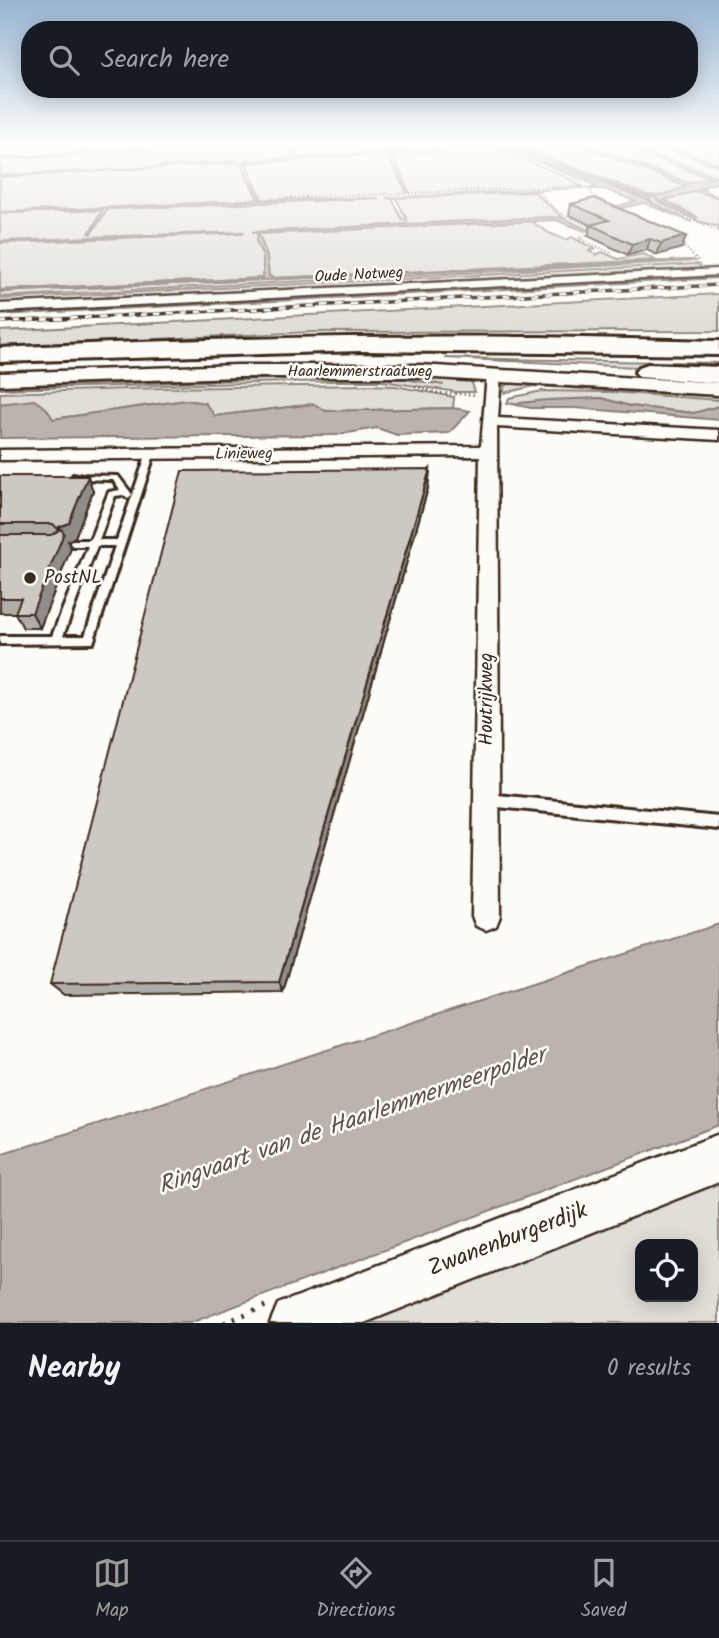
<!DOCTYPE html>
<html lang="en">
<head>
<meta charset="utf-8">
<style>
  :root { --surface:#171b24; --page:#242831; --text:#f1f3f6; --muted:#9ea1a6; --line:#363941; --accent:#9f9995 }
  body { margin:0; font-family:Kalam,sans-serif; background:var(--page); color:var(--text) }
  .controls { position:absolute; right:21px; bottom:21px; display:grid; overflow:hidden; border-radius:14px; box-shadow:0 4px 18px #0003 }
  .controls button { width:63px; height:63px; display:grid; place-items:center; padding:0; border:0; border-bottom:2px solid var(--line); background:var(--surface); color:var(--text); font:35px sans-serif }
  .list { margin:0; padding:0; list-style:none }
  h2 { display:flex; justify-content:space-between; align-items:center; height:91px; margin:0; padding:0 28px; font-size:30px }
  h2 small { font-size:23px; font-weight:400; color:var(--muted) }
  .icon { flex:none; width:38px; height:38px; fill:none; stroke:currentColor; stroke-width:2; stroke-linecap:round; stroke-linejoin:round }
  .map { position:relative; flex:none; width:719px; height:1323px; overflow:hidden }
  .search { position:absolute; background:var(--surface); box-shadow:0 4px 18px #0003; left:21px; right:21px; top:21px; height:77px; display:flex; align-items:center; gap:18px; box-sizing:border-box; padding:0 24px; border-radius:28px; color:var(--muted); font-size:26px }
  .sheet { height:217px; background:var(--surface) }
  nav { display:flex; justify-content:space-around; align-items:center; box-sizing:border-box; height:98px; border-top:2px solid var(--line); background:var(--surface); font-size:19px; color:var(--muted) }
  nav a { display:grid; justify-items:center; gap:4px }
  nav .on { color:var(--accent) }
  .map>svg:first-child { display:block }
</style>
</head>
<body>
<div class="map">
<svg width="719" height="1323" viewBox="0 0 719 1323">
  <rect width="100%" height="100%" fill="#fdfcf7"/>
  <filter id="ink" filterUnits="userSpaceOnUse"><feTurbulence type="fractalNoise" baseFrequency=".0143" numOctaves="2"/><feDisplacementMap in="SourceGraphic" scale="14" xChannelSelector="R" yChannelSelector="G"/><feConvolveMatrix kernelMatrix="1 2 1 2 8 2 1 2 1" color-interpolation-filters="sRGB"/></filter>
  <g filter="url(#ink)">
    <!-- green -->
    <path fill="#e1ded7" stroke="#8e847a" stroke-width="2" fill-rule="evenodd" d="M0,143h227l-58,4 -7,-3 -1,3 -161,11z
      M247,143h231l13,4 -192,10 -9,-12 3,12 -125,9 73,-3 16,34h4c-3,-12 -13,-22 -15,-34l141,-9 19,37 3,1 -17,-38 103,-7 67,28 21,13 -197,10 6,1 10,20 5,1 -11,-22 138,-6 29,26 -311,14 279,-11 18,12 17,7 6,-3 23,12 -6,2 7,4 6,-3 16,7 26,-5 11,6 -382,18 -4,-2 -2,-19 -7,-20 -2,-1 5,20 1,22 -264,12v-47l244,-10 -244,8v-28l103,-3 -14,23 2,1 17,-25 271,-11 -379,14v-35l102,-6 -102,4v-15z
      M510,143h65l112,44 -29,9 -11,-1 -90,-34 95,38 -39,-13z
      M580,143h36l96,36 -24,4z
      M620,143h32l67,23v11z
      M659,143h60v21z
      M696,191l23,7v29l-21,-6 -43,-21 42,17 -33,-17z
      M692,260l4,1 -696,36v-5z
      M698,264l4,5 -2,2 -700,33 699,-34 -699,33v-4z
      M719,294v37l-406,1 -313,14v-15z
      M445,358l274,5v8l-252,-12z
      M198,375l272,2 5,15h-18l-75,-11h-46l-336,8v-6z
      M517,381l202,12v4l-185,-11 -30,7v-7z
      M368,385l27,1 59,11 -1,11 -127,3 -13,-7 -98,12 -29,-16 -133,19 -19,-18 -34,3v-11l162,-5z
      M542,391l69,1 108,8v6l-25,7 -64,-7 -29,-8 -94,6 2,-6z
      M719,1179v144h-363zM640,1244h53v53h-53z"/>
    <!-- water -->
    <path fill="#bbb4ad" stroke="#887d74" stroke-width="2" d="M497,143l9,1 95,40 51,17v2l40,19 -48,-19 -31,7 -2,-2 24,-7 -31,-12h-12l-2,-1 7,-2 -86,-37 -8,-1z
      M512,143l9,2c28,12 108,52 134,51 10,-1 23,-5 32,-10l-112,-43 113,40 24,-4 -96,-36h4l99,35v4l-19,6 19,10 -23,-7 -32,9 34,18h-3l-43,-21 -43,-13z
      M290,145l9,12 194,-9 -101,6 17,38 -3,-1 -19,-37 -141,9 14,35 -3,-1 -17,-34 -240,14 291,-19 3,-2 -6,-10z
      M379,198l-271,11 -18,25 12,-24 -102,3 259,-13z
      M550,217l13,1 26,12 -4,1 -29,-11 -297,14 -7,-2z
      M245,232l-245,11 88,-6z
      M258,236l2,1 7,20 2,19 4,2 419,-18 -692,32v-2l263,-12v-21l-7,-16z
      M700,269l-62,4 -638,31v-1z
      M719,275v3l-16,1 -703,36v-4z
      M391,377l53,8 -39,-6 -103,-1 -302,10 152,-8z
      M601,398l29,8 64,7 25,-7v14l-143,-12h-45l-19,-4 34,-4z
      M34,400l12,8 7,11 133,-19 19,3 10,13 99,-12 12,7 127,-3 17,3 -21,22 -52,2 -20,-7 -41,7 -336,3v-34z
      M719,924v201l-529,198h-190v-168z"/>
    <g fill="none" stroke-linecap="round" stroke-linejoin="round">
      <defs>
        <path id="lane" d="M147,453h3l4,2 -61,188 -93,1v-8h52l36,-90h-15l-5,-3 5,-3h17l18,-46 1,-2 11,-2 -7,-10 -37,-1 -4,-2 1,-2 45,1 13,17 1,2 -4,3 -5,-3 -8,1 -16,44h18zM97,546h18l-30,90h-22z
          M487,794l232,23v12l-232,-23 -4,-2 -2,-4 2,-4z"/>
        <path id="street" d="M719,269v6l-719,37v-8z
          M494,370l7,4 -3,44 221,12v10l-222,-13 3,489 -4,10 -10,4 -10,-4 -4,-10 8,-460 -480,4v-10l481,-4 6,-72z"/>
        <path id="secondary" d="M238,365h181l300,18v12l-300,-18h-181l-238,8v-12z
          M719,1134v48l-355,141h-94l8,-19z"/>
        <path id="highway" d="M539,337l180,4v14l-359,-4 -360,11v-14c180,-9 359,-13 539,-11z
          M648,364l71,3v16l-80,-6 -4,-5 4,-5z"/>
      </defs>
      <!-- lane casing -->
      <use href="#lane" stroke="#3b2a1e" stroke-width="6"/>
      <!-- street casing -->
      <use href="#street" stroke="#3b2a1e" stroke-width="5"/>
      <!-- secondary casing -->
      <use href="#secondary" stroke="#3b2a1e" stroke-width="5"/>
      <!-- highway casing -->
      <use href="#highway" stroke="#3b2a1e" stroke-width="6"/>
      <!-- path-far2 -->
      <path stroke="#3b2a1e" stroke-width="2" stroke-dasharray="1 2.5" stroke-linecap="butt" d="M487,143c36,17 90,23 112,60
        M507,143c71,30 142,56 212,88
        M535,189l26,25 34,15
        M235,200l349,-14
        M593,232l-14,6 34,16
        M680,242l19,20"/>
      <!-- path-far1 -->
      <path stroke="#3b2a1e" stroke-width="2.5" stroke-dasharray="1 3.5" stroke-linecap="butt" d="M415,387l24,6 37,2"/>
      <!-- path -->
      <path stroke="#3b2a1e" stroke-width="5" stroke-dasharray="2.5 8" stroke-linecap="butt" d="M224,1323l44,-18"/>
      <!-- lane -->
      <use href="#lane" fill="#fdfcf7" fill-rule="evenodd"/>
      <!-- street -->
      <use href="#street" fill="#fdfcf7" fill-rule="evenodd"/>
      <!-- secondary -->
      <use href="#secondary" fill="#fdfcf7" fill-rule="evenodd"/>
      <!-- highway -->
      <use href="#highway" fill="#fdfcf7" fill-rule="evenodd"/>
      <defs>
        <path id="rail" d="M0,322l719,-37"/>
      </defs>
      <!-- rail casing -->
      <use href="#rail" stroke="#3b2a1e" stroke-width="3.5"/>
      <!-- rail -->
      <use href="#rail" stroke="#fdfcf7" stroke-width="2.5" stroke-dasharray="7" stroke-linecap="butt"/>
    </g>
    <!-- wall -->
    <path fill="#b0aca7" stroke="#3b2a1e" stroke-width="2" d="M571,204l115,32 -4,12 -25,7 -10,-5 -19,5 -40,-19 3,-11 -22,-10z
      M430,469l-2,19 -145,504 -219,3 -14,-11z
      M0,476l93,15 -18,46 -7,4 3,7 -31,80h-17l-8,-15h-15z"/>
    <!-- shaded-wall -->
    <path fill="#908c88" stroke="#3b2a1e" stroke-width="2" d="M686,236l-4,12 -25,7 4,-12z
      M650,239l-3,11 -19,5 4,-11z
      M430,469l-2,19 -145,504 -4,-10z
      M88,476l5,15 -18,46 -7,4 3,7 -31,80 -8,-15 27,-86z"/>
    <!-- building -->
    <path fill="#cdc8c2" stroke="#3b2a1e" stroke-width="2" d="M594,198l92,38 -25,7 -11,-4 -18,5 -41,-19 18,-5 -38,-16z
      M430,469l-151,513 -229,2 132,-513z
      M0,476h88l-19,47 -10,4 5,6 -32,80h-17l6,-15h-21v-63h51l8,-5 -6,-6h-53z"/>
  </g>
  <!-- sky -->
  <linearGradient id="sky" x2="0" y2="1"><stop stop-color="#96b4d0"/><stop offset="0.44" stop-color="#fefefb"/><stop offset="1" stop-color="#fefefb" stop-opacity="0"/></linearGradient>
  <rect width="719" height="328" fill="url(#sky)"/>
  <!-- markers -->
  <circle fill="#3b2a1e" stroke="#fdfcf7" stroke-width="2.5" cx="30" cy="578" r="7"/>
  <g text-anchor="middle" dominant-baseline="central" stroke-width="5" stroke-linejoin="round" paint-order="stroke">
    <!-- far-street labels -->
    <g font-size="16" fill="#3b2a1e" stroke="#fdfcf7">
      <text transform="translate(359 275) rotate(-3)">Oude Notweg</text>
      <text x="360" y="371">Haarlemmerstraatweg</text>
      <text transform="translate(244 454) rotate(-1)">Linieweg</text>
    </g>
    <!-- poi labels -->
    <g font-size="19" fill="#3b2a1e" stroke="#fdfcf7" text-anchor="start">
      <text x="44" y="578">PostNL</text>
    </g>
    <!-- street labels -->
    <g font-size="19" fill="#3b2a1e" stroke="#fdfcf7">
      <text transform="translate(487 699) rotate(-90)">Houtrijkweg</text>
    </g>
    <!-- near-street labels -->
    <g font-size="23" fill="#3b2a1e" stroke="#fdfcf7">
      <text transform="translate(508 1240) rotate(-21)">Zwanenburgerdijk</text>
    </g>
    <!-- near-water labels -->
    <g font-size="24" font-style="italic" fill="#615349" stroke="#fdfcf7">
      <text transform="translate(352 1121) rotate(-19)">Ringvaart van de Haarlemmermeerpolder</text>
    </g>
  </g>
</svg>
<div class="controls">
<button><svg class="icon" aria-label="locate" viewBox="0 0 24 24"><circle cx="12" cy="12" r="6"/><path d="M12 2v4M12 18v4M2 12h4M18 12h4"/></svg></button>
</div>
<div class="search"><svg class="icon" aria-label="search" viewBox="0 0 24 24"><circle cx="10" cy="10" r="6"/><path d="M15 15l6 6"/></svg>Search here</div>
</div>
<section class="sheet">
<h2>Nearby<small>0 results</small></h2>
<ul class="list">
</ul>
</section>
<nav>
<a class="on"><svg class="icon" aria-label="map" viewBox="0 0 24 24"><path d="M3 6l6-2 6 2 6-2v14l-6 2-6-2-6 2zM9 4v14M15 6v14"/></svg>Map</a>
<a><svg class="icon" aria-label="directions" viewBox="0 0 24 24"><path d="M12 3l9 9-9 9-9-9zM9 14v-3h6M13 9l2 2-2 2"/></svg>Directions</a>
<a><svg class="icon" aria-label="saved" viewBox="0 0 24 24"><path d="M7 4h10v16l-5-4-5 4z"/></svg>Saved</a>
</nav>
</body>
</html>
